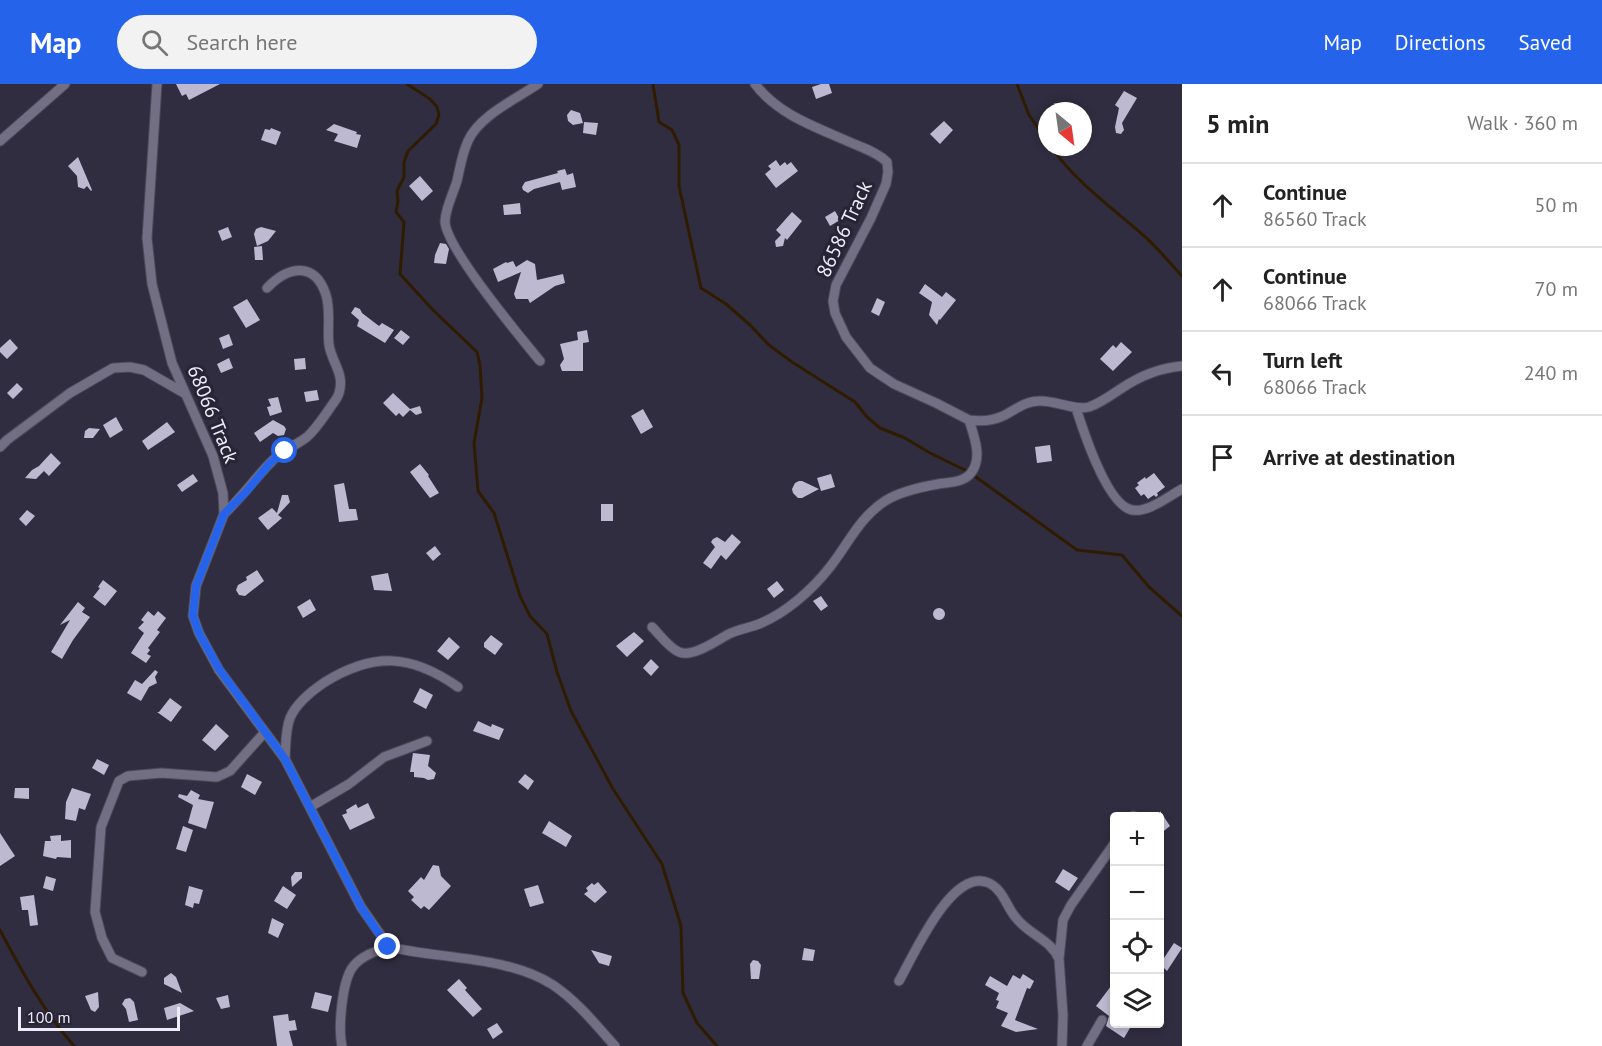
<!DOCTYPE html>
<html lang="en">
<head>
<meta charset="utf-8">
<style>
  :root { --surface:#fff; --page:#f2f2f2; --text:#222; --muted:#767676; --line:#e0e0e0; --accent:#2563eb }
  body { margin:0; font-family:"PT Sans",sans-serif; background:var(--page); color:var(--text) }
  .controls { position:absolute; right:18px; bottom:18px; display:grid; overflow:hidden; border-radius:6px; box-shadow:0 3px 9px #0003 }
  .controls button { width:54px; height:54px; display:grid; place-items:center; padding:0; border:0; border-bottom:2px solid var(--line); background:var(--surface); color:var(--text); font:30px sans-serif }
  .compass { position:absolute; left:1038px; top:18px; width:54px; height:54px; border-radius:50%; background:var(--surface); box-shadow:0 3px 9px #0003; rotate:151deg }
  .scale { position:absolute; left:18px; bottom:15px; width:162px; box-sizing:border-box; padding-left:6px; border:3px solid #eeecf8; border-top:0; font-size:16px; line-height:21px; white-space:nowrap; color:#eeecf8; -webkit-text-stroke:4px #272435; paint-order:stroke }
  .stop { position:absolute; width:18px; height:18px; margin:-14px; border:4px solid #2563eb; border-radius:50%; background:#fff }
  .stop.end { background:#2563eb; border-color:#fff; box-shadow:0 2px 6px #0008 }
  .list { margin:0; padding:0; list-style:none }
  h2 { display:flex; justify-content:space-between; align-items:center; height:78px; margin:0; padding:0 24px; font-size:26px }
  h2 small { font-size:20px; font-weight:400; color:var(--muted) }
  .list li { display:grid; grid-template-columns:39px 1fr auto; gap:18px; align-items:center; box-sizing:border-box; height:84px; padding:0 24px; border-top:2px solid var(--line) }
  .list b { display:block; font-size:22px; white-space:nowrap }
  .list p { margin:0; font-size:20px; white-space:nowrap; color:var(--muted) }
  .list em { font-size:20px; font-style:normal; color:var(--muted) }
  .icon { flex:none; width:33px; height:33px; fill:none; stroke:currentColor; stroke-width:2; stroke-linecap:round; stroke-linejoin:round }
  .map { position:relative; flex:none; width:1182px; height:962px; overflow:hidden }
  header { display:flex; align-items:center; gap:36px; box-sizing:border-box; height:84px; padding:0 30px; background:var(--accent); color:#fff }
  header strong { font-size:28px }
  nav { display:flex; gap:33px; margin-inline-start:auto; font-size:21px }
  .search { width:420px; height:54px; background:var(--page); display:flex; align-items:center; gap:15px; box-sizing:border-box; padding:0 21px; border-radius:33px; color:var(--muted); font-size:22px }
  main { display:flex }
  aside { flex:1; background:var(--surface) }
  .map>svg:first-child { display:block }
</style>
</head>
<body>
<header>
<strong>Map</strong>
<div class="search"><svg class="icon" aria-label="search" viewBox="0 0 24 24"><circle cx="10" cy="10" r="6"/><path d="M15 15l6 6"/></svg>Search here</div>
<nav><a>Map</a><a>Directions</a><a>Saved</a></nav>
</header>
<main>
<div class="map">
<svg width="1182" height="962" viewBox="0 0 1182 962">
  <rect width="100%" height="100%" fill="#312d40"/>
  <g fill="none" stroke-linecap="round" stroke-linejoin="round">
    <!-- stream -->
    <path stroke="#2f1c00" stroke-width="3" d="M407,0l23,15 7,8 2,8 -3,9 -28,27 -4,11v15l-7,14 1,10 -2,11 8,10 -4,52 32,35 45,43 3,13 2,33 -8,45 4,48 16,22 26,83 10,20 17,18 10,38 14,39 42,78 49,75 19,62 2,67 14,30 20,23
      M653,0l6,38 13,8 7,15v41l22,102 25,16 23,20 20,21 23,17 63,40 12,15 13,11 25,10 25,15 39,19 108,78 45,5 27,32 33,29
      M1017,0l12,31 18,26
      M1051,63c25,35 60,60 92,88 14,12 26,27 39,41
      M0,846c21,40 44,82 74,116"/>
  </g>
  <!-- building -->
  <path fill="#bdb9d1" d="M176,0h44l-31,16 -3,-6 -4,2z
    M821,0h8l3,9 -16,6 -4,-12z
    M1124,7l13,7 -15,25 2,7 -3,4 -5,-1 -1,-6 4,-19 -4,-3z
    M571,26l9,3 3,10 -10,2 -5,-4 -1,-6z
    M944,37l9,9 -13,14 -10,-10z
    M584,38l14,1 -2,12 -13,-2z
    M334,40l23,8 -1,2 5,1 -4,13 -23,-7 4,-7 -12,-4z
    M271,44l10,4 -5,13 -15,-5 4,-11 5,1z
    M78,73l14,33 -1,1 -4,-5 -3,3 -6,-2 -1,-11 -9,-10z
    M776,76l4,6 5,-4 2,3 4,-3 7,9 -22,17 -11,-14 6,-5 -3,-3z
    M565,85l2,6 6,-2 3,14 -14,3 -2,-8 -26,7 -6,4 -5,-3 -1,-3 3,-5 33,-9 -1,-2z
    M420,92l13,15 -11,10 -13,-15z
    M520,119l1,11 -17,1 -1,-10z
    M835,127l5,9 -10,6 -5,-9z
    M792,128l10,9 -15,19 -2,-2 -2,8 -7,1 -1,-6 6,-6 -5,-5z
    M228,143l4,10 -10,4 -4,-10z
    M261,143l15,4 -8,10 -11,5 -3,-12 2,-5z
    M440,159l6,1 3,5 -3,15 -12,-1 1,-8z
    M262,162l1,14h-8l-1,-13z
    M527,176l8,4 2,16 26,-6 2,9 -10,3 -25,17 -2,-4h-12l-2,-5 7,-22 -23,10 -5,-13 13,-7 1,1 6,-2 3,6z
    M925,200l17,13 4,-5 10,8 -16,20 -1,-1 -2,6 -8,-10 3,-13 -13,-9z
    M877,214l8,4 -6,14 -8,-4z
    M247,215l13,21 -14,8 -13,-21z
    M355,223l5,2 2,4 17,13 3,-3 12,7 -9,13 -28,-17 2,-6 -8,-7z
    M401,246l9,7 -7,8 -9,-7z
    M587,246l2,12 -6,1v28h-21l-2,-6 4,-6 -4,-15 18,-4 -1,-8z
    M229,250l4,11 -10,4 -4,-11z
    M10,255l8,9 -11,11 -7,-7v-4z
    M1121,258l11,10 -19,19 -13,-12 13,-14 3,3z
    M229,274l4,10 -12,5 -4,-9z
    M305,274l1,11 -11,1 -1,-11z
    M17,299l6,6 -10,10 -6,-6z
    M317,306l2,10 -13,2 -2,-10z
    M393,309l17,16 10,-3 2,7 -6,2 -6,-5 -7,7 -4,-4 -3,3 -13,-13z
    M278,313l4,15 -12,4 -3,-9 4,-1 -3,-7z
    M643,325l10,18 -12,7 -10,-18z
    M116,333l7,13 -13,8 -7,-13z
    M273,336l11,6 2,3 -2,6 -6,1 -5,-3 -13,9 -6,-9z
    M167,338l8,10 -27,18 -6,-9z
    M89,344l11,1 -7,9h-9l1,-7z
    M1050,361l2,16 -15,2 -2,-16z
    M51,369l10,10 -12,13 -5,-5 -8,8 -11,-1 7,-8 7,-4z
    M420,380l9,11 -1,1 11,17 -9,5 -20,-26z
    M1154,389l11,14 -8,6 1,2 -2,2 -2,-2 -6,4 -4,-5 -3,2 -6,-8 4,-3 -2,-2 8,-6 1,2z
    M193,390l5,7 -16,11 -5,-7z
    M831,390l4,13 -14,4 -4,-13z
    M799,397h3l17,8 -17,9h-4l-5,-5 -1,-4 3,-6z
    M344,399l5,26h7l2,11 -19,2 -5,-37z
    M282,411h6l2,7 -12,13 4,3 -14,12 -10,-12 14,-10 5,5z
    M601,420h12v17h-12z
    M27,426l8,6 -9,10 -7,-7z
    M732,450l9,8 -15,18 -5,-5 -10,14 -8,-6 12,-16 -4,-5 2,-3 4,-2 8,5z
    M435,462l6,8 -8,7 -7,-8z
    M257,486l7,11 -19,15 -6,-1 -3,-5 2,-5 9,-5 -1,-3z
    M388,489l4,18 -18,-1 -3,-14z
    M103,496l14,11 -12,15 -12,-9 7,-9 -2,-1z
    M777,497l7,9 -10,8 -7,-9z
    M821,512l7,10 -7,5 -8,-10z
    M310,515l6,11 -13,8 -6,-11z
    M78,518l7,6 -3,4 8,5 -17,23 -11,19 -11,-7 19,-32 -10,5z
    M933 530a6 6 0 1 1 12 0a6 6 0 1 1-12 0Z
    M148,527l6,5 4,-5 8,7 -9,12 3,2 -12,16 2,2 -3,4 4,2 -5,7 -15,-10 13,-20 -6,-5 6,-6 -3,-2z
    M634,548l10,9 -17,16 -11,-11z
    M491,551l12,9 -8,11 -11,-8v-4z
    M449,553l11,10 -12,13 -11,-9z
    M651,575l8,8 -8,9 -8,-8z
    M155,586l3,2 -3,5 2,6 -8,4 -8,14 -14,-8 8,-13 7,4z
    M420,604l13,7 -7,14 -13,-7z
    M170,614l12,9 -11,15 -14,-10h2z
    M478,637l13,6 1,-3 12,5 -5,11 -26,-9z
    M216,640l13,12 -14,15 -13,-11z
    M413,669l17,2 -2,11 8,7 -2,6 -6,1 -4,-2 -10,-1v-5h-4z
    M97,675l12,6 -5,10 -12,-7z
    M247,690l15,8 -7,13 -14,-8z
    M525,690l9,7 -6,9 -10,-8z
    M15,704h14v11l-15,-1z
    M72,704l19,6 -6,16 -6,-2 -3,13 -11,-2 1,-17z
    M191,706l9,5 -2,4 16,3 -8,27 -18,-6 5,-18 -15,-8 1,-3 8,2z
    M368,719l7,15 -25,12 -8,-15 5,-2 -1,-3 10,-6 2,4z
    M1160,727l10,15 -10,8z
    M549,737l23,15 -6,11 -24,-14z
    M183,742l10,4 -7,22 -10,-3z
    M0,749l15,23 -15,10z
    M61,751v6l10,-1v18l-14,-1 -1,2 -13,-3 2,-15h6l-1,-5z
    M433,781l6,1 2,10 10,10 -22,24 -5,-4 -3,3 -10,-9 3,-3 -6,-6 13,-14 3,3z
    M1063,785l15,9 -9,13 -14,-9z
    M295,788h7v6l-10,9 -1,-10z
    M46,792l10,3 -3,12 -10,-3z
    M598,798l9,10 -12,11 -11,-9 4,-3 -2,-3 6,-5 2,2z
    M538,801l6,18 -14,4 -6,-18z
    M189,802l14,4 -4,14 -5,-1 -1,5 -8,-3z
    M283,802l13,9 -9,14 -13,-8z
    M34,811l4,30 -8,1 -2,-16h-6l-2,-13z
    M272,834l12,6 -6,14 -10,-5z
    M1174,859l8,5 -15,23 -7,-7z
    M804,864l11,2 -2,11 -11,-1z
    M591,866l21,6 -3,10 -10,-3z
    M753,876l5,1 3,4 -2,14h-8l-1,-15z
    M171,889l5,4 6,16 -18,-9v-6z
    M1023,890l11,7 -4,8 -3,-1 -12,32 23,9 -22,3 -15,-6 7,-13 -12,-5 3,-7 -3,-1 3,-7 -14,-8 5,-9 17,10 6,-11 7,4z
    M459,895l8,9 -2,2 17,19 -9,8 -26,-27z
    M1114,898v41h19l-9,15 -18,-12 3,-10 -13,-10z
    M98,908l1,15 -4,5 -4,-2 -6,-14z
    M315,908l17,4 -4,16 -17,-4z
    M228,911l2,12 -9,2 -5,-11z
    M130,914l4,4 4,18 -9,2 -3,-13 -4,-5 3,-5z
    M180,919l14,8 -27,9 -3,-12z
    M288,930l1,7 6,-1 2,10 -8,1 4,15h-16l-4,-30z
    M497,939l6,9 -10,7 -6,-10z"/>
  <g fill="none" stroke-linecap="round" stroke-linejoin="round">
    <defs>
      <path id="minor" d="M157,0l-10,154 5,46 20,79 41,93 10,37 1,21 -28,72 -3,30 6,17 20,37 66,89 76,148 28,40c51,12 119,9 164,38 24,16 43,40 62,61
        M538,0c-22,15 -59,32 -70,57 -6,13 -8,27 -11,40 -4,13 -11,26 -12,40 0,26 76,117 95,140
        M755,0c24,32 64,44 99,60 12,5 24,9 33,18l1,10 -2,12 -15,34 -35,67 -3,16 2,12 11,24 24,31 24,16 42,19 33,17c13,2 24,1 36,-5 11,-6 21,-14 34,-14 17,-1 34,10 50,6 12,-4 22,-12 33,-19 18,-12 38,-20 60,-22
        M0,57l65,-57
        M1076,324c7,22 31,97 56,102 16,3 37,-14 50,-21
        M0,363l7,-7 63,-47 43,-25 17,-1 14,3 40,23
        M224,430c18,-17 32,-37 49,-54 10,-9 23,-15 34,-23 9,-8 16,-19 23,-29 3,-5 8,-10 9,-15 6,-19 -7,-30 -10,-48 -2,-16 2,-34 -3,-50 -11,-34 -38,-29 -59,-7
        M652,543c8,8 17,21 27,25 14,6 38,-12 50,-18 10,-5 20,-6 30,-10 27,-11 53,-34 71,-57 18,-23 30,-50 55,-66 14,-9 36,-14 53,-17 11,-2 25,-1 33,-11 12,-15 3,-37 -2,-53
        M285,675c1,-13 0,-28 5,-41 6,-14 23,-28 35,-36 49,-30 86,-28 133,5
        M310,723l39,-23 35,-27 43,-16
        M1133,732h1
        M142,888l-30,-14 -10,-20 -7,-26 6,-85 18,-46 9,-5 33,-3 56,4 13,-6 35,-39
        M899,897c14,-24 53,-115 90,-98 15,7 18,26 28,36 13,16 34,21 42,40
        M342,962c-4,-18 0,-63 10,-78 8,-12 24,-17 37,-21
        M1062,962l1,-31 -4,-56 4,-39 8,-15 43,-61
        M1087,962l15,-26"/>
    </defs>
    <!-- minor casing -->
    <use href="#minor" stroke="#4c4958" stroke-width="11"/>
    <!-- minor -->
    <use href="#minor" stroke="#726e84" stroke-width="9"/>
  </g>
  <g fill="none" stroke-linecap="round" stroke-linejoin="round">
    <!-- route -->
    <path stroke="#2563eb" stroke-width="8" d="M285,367l-15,12 -24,29 -22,22 -28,72 -3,30 6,17 20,36 66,90 76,148 27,40"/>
  </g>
  <g text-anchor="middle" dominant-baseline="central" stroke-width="6" stroke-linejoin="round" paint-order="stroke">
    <!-- street labels -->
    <g font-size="20" fill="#eeecf8" stroke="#272435">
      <text transform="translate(844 145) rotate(-65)">86586 Track</text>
      <text transform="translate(213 330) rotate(68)">68066 Track</text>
    </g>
  </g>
</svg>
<div class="controls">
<button>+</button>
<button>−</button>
<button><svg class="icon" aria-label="locate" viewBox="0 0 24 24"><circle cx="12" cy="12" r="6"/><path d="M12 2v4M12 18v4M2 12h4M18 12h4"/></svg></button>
<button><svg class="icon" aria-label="layers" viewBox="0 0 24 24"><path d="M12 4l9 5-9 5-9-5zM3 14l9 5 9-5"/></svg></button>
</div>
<svg class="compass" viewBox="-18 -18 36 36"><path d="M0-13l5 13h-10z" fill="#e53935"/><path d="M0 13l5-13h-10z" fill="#767676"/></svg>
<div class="scale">100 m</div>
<div class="stop" style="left:285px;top:367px"></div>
<div class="stop end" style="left:388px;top:863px"></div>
</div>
<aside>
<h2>5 min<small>Walk · 360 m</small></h2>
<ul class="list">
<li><svg class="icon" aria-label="ahead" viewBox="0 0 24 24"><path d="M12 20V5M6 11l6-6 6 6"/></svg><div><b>Continue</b><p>86560 Track</p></div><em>50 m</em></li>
<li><svg class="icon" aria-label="ahead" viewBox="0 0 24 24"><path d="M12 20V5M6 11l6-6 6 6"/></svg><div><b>Continue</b><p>68066 Track</p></div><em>70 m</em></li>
<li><svg class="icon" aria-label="left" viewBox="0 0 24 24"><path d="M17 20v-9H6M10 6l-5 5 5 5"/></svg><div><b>Turn left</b><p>68066 Track</p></div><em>240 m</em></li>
<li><svg class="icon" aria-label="arrive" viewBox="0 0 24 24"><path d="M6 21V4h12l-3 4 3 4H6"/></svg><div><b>Arrive at destination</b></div></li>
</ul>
</aside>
</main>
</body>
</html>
